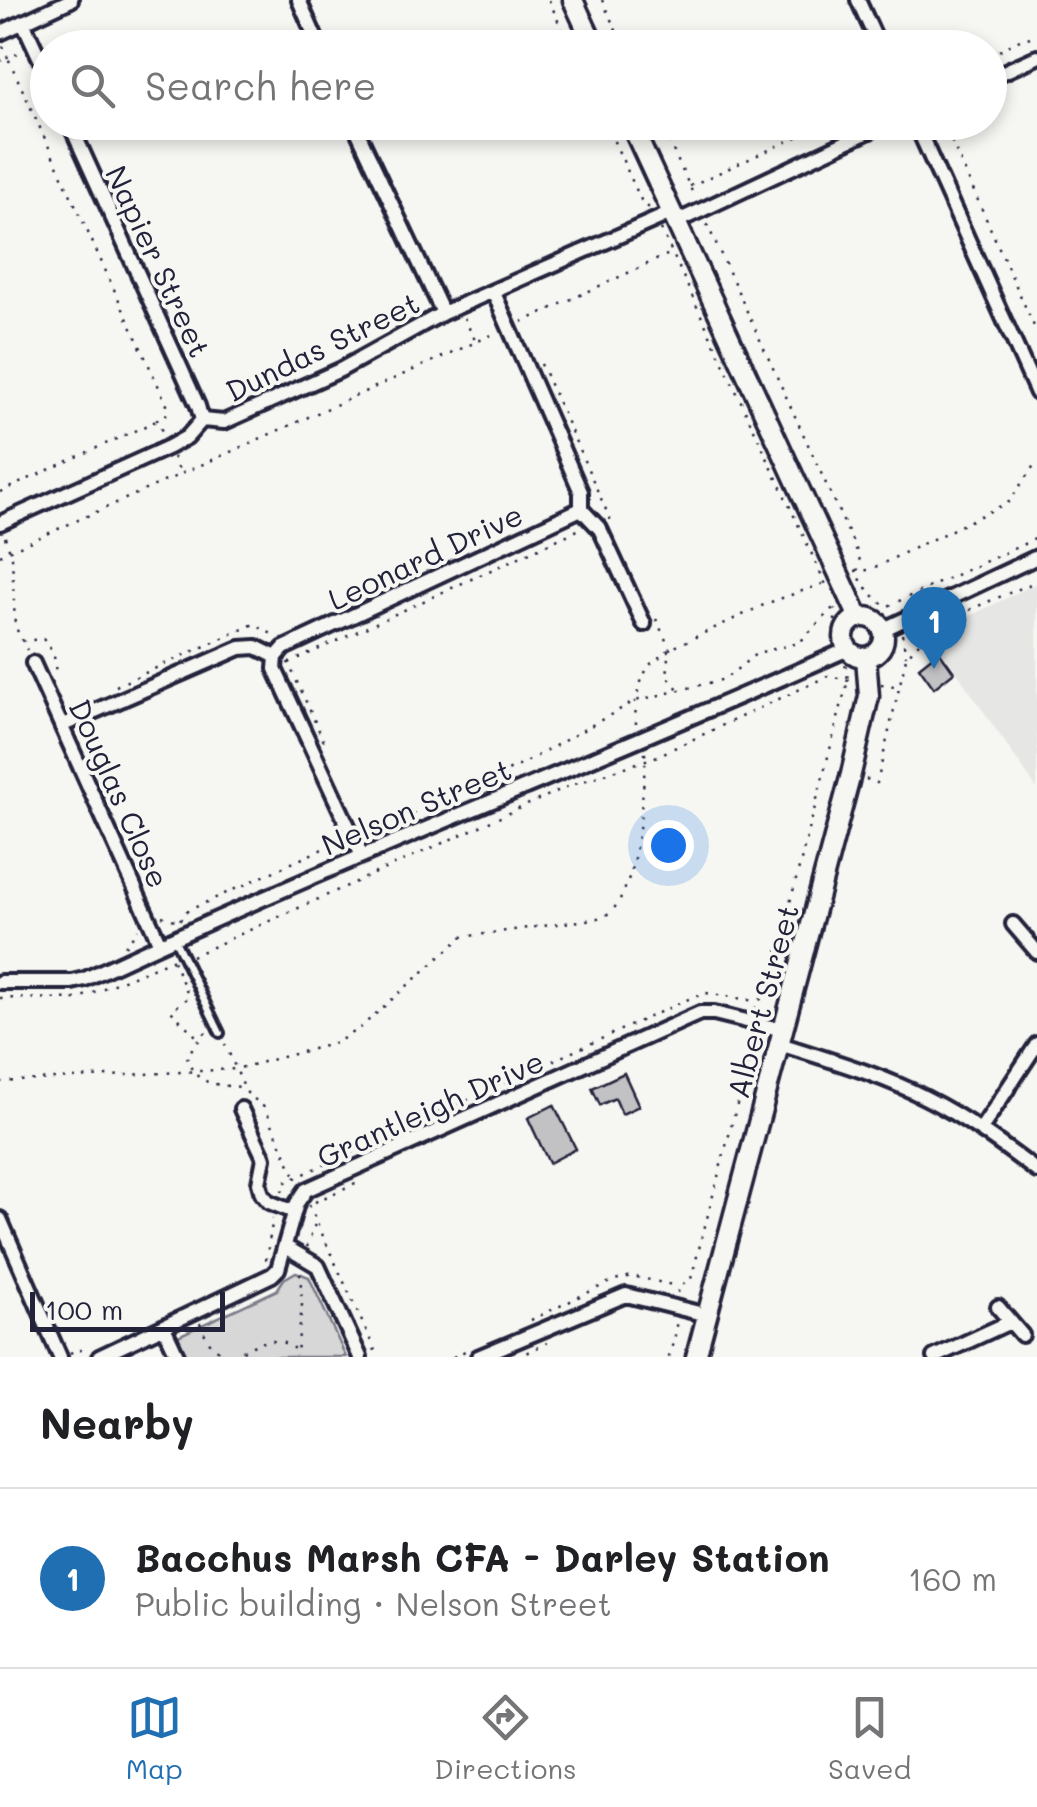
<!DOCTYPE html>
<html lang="en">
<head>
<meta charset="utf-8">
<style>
  :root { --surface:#fff; --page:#f6f6f6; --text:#202124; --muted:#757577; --line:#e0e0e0; --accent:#1f6fb2 }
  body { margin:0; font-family:Mali,sans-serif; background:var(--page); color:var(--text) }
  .scale { position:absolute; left:30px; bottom:25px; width:195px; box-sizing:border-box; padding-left:10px; border:5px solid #22223b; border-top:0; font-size:28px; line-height:35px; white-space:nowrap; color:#22223b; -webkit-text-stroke:8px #f6f6f2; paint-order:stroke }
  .you { position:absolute; left:668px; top:845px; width:35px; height:35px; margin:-25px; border:8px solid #fff; border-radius:50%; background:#1a73e8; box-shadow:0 0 0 15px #1a73e833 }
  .badge { display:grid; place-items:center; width:65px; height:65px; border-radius:50%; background:var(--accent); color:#fff; font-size:32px; font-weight:700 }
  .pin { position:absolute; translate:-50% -82px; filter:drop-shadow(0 2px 5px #0008) }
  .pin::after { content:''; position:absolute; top:52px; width:35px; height:30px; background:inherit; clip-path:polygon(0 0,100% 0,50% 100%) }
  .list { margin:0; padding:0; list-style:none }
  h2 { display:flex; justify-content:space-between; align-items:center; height:130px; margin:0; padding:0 40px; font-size:42px }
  h2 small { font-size:32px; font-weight:400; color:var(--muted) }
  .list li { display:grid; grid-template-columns:65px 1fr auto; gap:30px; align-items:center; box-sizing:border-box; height:180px; padding:0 40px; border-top:2px solid var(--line) }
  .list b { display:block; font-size:38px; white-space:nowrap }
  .list p { margin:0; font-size:32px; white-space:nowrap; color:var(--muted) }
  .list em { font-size:32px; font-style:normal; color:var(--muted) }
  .icon { flex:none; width:55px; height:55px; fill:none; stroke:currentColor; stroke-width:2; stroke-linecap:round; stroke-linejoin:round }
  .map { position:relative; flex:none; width:1037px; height:1357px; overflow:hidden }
  .search { position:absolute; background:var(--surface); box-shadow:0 5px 15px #0003; left:30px; right:30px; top:30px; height:110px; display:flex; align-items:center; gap:25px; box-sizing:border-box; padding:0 35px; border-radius:55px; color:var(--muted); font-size:38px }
  .sheet { height:310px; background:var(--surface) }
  nav { display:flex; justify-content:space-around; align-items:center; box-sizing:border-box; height:140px; border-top:2px solid var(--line); background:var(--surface); font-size:28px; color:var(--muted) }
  nav a { display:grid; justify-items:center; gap:5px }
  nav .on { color:var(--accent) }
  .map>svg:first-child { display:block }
</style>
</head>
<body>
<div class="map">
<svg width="1037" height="1357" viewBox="0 0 1037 1357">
  <rect width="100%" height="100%" fill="#f6f6f2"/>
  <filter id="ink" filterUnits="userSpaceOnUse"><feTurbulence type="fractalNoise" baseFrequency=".01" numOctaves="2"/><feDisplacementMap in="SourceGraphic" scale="20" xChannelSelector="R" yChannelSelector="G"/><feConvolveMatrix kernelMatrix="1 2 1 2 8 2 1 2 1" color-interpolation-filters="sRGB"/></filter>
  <g filter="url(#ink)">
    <!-- built -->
    <path fill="#e6e6e4" d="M1037,583v206l-106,-154z"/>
    <!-- green -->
    <path fill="#d7d7d7" stroke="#7c7c89" stroke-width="2.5" d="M296,1272l13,5 37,80h-171l-3,-11 4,-9 101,-47 7,-11z"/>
    <!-- building -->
    <path fill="#c2c2c4" stroke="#22223b" stroke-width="2.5" d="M939,651l15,21 -20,16 -15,-21z
      M624,1073l15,33 -17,8 -7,-16 -15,7 -8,-17z
      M554,1105l22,44 -27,14 -21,-45z"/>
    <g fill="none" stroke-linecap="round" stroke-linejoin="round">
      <defs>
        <path id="lane" d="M175,940l45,93"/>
        <path id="street" d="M299,0l21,48
          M858,0l22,48
          M23,22l25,54
          M0,33l71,-33
          M990,78l47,-21
          M69,122l129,284 4,14
          M353,122l90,191
          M915,122l122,271
          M676,222l213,-100
          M581,509l19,20 44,95
          M0,523l169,-76 18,-10 15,-17 22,2 116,-52 103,-57 228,-100
          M882,630l155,-73
          M33,663l127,281
          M63,725l177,-77 16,-1 20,10
          M362,856l-87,-187 1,-12 8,-9 297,-139v-17l-87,-199
          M1013,924l24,28
          M0,982h72l13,-3c251,-118 510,-217 763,-330
          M780,1044c49,16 100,30 146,54 40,20 75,46 111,73
          M241,1109l23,49 -5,25 3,11 7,8 25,10
          M981,1129l56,-85
          M0,1219l60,138
          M286,1247l32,19 42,91
          M998,1307l24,28
          M164,1327l14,30
          M99,1357l173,-82 6,-6 19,-66 9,-13 394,-177h14l69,17
          M478,1357l148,-62 81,20
          M934,1357l76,-35"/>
        <path id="secondary" d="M573,0l22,48
          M630,122l229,496
          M844 637a20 20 0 1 1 40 0a20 20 0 1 1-40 0Z
          M696,1357l155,-583 18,-78 -3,-39"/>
      </defs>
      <!-- lane casing -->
      <use href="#lane" stroke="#22223b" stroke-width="14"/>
      <!-- street casing -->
      <use href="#street" stroke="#22223b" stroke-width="20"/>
      <!-- secondary casing -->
      <use href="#secondary" stroke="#22223b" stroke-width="25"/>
      <!-- path -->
      <path stroke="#22223b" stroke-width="2.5" stroke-dasharray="2.5 8" stroke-linecap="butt" d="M549,0l21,48
        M602,0l22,48
        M3,46l5,12 13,-6
        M990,56l27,-15 20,-6
        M0,61l8,-3 160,349 -2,8 -9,5 7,16
        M605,122l36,78 9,9
        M660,122l35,76
        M943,122l94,211
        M690,186l140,-64
        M707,224l153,334c-9,21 12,36 26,49l151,-69
        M661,229l167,360
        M464,318l12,24
        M522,322l147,-68
        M541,364l70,157
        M173,457l7,15
        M0,492l156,-71
        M5,537l7,20 3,69 12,24
        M0,555l496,-222
        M855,571l14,-1 140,-68 28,-41
        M656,619l14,30 -3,26 11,14
        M902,634l4,22
        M22,641l21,-2c12,13 13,21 12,38
        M835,642v-36
        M288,662l38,84
        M289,663l291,-134
        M881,684l19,3
        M116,686l138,-62 23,13
        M636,724l-1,-23 6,-19 7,-16 22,-17 98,-46 57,-20
        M866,779l11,4 29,-125c29,-41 86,-56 131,-77
        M363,830l28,-6 130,-59 114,-64 90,-22 32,-26 42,-10 36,-37
        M162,916l16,5
        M180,920l5,-8 157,-72
        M125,946l13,-17
        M192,956l377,-170 86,-29 173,-81 26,5
        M173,961l16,36 -18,14 27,27
        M0,998l77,1 97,-40
        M755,1009l2,-7 9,-7 82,-315 -3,-17
        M206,1032l-19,23c5,30 29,30 55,32
        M225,1044l21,48 19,16 30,68
        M0,1082l236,-13 100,-26 25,-16 101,-90 132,-18c8,-2 15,-4 21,-12 25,-35 26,-106 31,-150l-2,-6
        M282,1192l2,-9 407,-185 15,-5 49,8
        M315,1202l47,-22
        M309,1205l69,152
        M307,1247l9,-26
        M266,1260l7,-42
        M678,1293l1,-6 12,-8 62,-235 -3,-8
        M531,1320l83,-40 18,-4 45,10
        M200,1323l8,18 17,16
        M70,1353l8,-4 7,3
        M234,1357c19,-14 45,-25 63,-5l5,-45 -2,-38
        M453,1357l12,-6
        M517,1357l30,-14
        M669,1357l8,-29 -3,-8"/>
      <!-- lane -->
      <use href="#lane" stroke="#f6f6f2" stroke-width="6"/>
      <!-- street -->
      <use href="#street" stroke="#f6f6f2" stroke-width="12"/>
      <!-- secondary -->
      <use href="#secondary" stroke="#f6f6f2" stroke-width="18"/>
    </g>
  </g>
  <g text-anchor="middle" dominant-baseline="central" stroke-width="8" stroke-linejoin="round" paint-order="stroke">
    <!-- street labels -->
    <g font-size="30" fill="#22223b" stroke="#f6f6f2">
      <text transform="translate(159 261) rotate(65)">Napier Street</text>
      <text transform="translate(322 346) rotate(-26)">Dundas Street</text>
      <text transform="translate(425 556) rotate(-25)">Leonard Drive</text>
      <text transform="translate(120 793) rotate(66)">Douglas Close</text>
      <text transform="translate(416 806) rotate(-23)">Nelson Street</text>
      <text transform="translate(762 1001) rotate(-75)">Albert Street</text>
      <text transform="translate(430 1108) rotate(-24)">Grantleigh Drive</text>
    </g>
  </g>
</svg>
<div class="scale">100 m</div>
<div class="you"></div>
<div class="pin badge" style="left:934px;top:669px">1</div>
<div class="search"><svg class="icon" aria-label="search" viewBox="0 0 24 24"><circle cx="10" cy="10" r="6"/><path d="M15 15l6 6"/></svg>Search here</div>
</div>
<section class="sheet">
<h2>Nearby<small></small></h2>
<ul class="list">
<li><span class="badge">1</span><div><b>Bacchus Marsh CFA - Darley Station</b><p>Public building · Nelson Street</p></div><em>160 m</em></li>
</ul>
</section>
<nav>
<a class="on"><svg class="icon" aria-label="map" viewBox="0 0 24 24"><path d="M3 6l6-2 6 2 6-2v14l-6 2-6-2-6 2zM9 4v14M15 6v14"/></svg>Map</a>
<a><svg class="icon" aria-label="directions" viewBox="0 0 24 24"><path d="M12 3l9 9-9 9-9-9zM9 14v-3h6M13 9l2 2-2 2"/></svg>Directions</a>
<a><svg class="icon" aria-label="saved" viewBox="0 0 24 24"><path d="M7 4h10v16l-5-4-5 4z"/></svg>Saved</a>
</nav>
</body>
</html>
